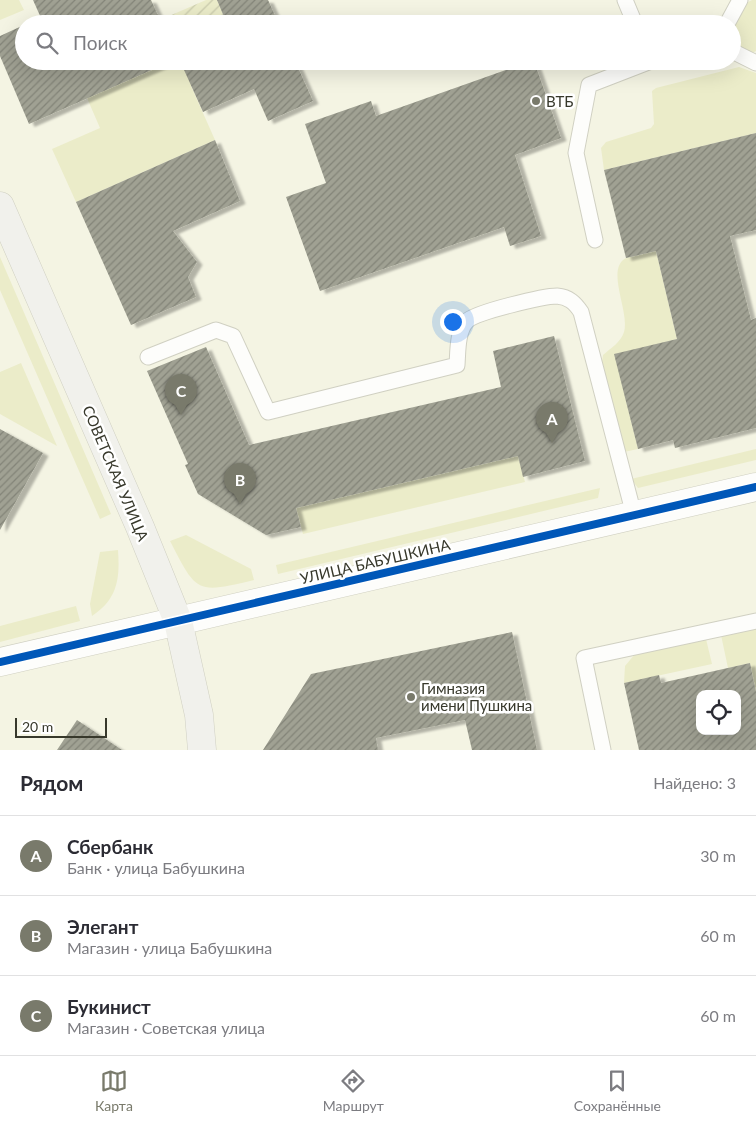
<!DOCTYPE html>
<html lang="ru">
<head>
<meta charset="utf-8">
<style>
  :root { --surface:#fff; --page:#f7f7f7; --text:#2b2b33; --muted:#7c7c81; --line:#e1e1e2; --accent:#797a6b }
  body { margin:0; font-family:Lato,sans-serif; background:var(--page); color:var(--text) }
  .controls { position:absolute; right:15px; bottom:15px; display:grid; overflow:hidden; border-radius:10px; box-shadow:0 5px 20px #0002 }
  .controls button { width:45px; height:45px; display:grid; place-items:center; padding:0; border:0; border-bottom:1px solid var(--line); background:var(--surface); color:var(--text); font:25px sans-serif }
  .scale { position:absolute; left:15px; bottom:12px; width:92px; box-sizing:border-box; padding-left:5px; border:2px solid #37382b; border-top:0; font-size:14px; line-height:18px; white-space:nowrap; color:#37382b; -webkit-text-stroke:4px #fff; paint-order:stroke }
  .you { position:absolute; left:452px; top:321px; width:18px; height:18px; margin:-12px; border:4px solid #fff; border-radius:50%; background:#1a73e8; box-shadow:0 0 0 8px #1a73e833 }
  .badge { display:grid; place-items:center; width:32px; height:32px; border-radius:50%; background:var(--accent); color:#fff; font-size:16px; font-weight:700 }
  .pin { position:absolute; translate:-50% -41px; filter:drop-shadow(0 1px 2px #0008) }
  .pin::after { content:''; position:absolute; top:26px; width:18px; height:15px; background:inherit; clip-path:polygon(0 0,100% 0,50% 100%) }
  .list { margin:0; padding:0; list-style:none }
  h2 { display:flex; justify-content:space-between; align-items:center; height:65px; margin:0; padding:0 20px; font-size:21px }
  h2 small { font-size:16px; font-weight:400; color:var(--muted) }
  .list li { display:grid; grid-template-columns:32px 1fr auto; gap:15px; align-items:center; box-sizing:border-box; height:80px; padding:0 20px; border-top:1px solid var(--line) }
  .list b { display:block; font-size:19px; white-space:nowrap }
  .list p { margin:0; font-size:16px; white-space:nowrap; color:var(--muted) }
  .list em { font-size:16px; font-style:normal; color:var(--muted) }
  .icon { flex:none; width:28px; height:28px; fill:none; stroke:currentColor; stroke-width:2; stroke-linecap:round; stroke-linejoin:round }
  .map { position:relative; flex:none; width:756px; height:750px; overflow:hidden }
  .search { position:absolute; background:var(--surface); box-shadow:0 5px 20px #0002; left:15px; right:15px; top:15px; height:55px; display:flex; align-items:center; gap:12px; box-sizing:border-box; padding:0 18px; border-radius:28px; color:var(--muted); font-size:19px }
  .sheet { height:305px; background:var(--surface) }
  nav { display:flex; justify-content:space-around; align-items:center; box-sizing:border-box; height:70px; border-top:1px solid var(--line); background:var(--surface); font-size:14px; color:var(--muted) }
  nav a { display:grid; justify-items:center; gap:2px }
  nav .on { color:var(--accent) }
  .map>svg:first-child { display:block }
</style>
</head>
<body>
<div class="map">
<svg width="756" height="750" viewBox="0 0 756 750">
  <defs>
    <pattern id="garden-furrows" width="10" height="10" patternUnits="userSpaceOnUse" patternTransform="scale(1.25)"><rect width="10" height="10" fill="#ebecc9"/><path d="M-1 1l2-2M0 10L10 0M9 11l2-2" fill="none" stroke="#cacbad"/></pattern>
    <pattern id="building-hatch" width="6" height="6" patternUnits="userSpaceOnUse" patternTransform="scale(1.25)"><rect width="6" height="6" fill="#a0a193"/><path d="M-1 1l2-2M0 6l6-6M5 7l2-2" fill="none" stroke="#838478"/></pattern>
    <filter id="shadow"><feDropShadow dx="5.5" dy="3" stdDeviation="1" flood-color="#0004"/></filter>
  </defs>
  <rect width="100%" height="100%" fill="#f4f4e3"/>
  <!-- grass -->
  <path fill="#ebecc9" d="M0,0h19l5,10 -24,10z
    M752,0h4v51l-4,2 -12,-4c-10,-19 -11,-38 12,-49z
    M172,61h73l-54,25 24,54 -139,62 -24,-53 48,-21 -13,-30z
    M739,67l17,6v60l-152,37 -3,-22 5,-6 45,-14 3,-4 -2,-33 4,-3z
    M656,251l21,88 -62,16 23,94 -14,3 -22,-90 1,-7c8,-7 18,-13 21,-23 6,-20 -19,-63 2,-74z
    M0,257l111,257 -11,5 -100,-229z
    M21,363l36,83 -57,-32v-42z
    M756,449v11l-118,28 -7,-9z
    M518,456l7,26 -222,52 -7,-26z
    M600,488l-2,10 -320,76 -2,-9z
    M186,535l65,34 3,11c-58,14 -57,13 -84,-39z
    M118,550c2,28 0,49 -26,66l-2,-12 10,-52z
    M76,606l4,15 -80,21v-16z
    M756,628v64l-6,-29 -22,5 -7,-33z
    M706,639l6,25 -88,19 1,-17 10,-12z"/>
  <!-- garden -->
  <path fill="url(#garden-furrows)" d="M206,0h11l10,24h-65l-2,-4z"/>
  <!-- building -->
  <path fill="url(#building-hatch)" fill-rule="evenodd" filter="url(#shadow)" d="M33,0h118l11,24h-134l13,-6z
    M217,0h51l11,24h-52z
    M24,25v36h148l-143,63 -29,-68v-20z
    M180,61h115l18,40 -45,20 -14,-32 -51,23z
    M531,61h3l27,77 -46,17 26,81 -31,10 -6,-19 -184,64 -34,-94 40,-14 -21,-59 66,-23 5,15z
    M756,133v97l-26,6 21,84 5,-2v110l-81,20 -2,-8 -35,9 -24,-95 63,-15 -21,-88 -30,7 -22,-88z
    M215,140l25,61 -67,30 24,31 -9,15 8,20 -65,28 -55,-123z
    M554,336l31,125 -62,16 -5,-21 -222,52 5,19 -35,8 -68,-41 -13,-29 3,-1 -41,-93 59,-24 43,98 252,-58 -8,-36z
    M0,429l43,24 -43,77z
    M512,632l25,118h-65l-7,-30 -89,18 2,12h-115l48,-76z
    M750,663l6,29v58h-117l-15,-67 35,-8 2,8zM700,694h37v37h-37z
    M77,720l45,30h-65z"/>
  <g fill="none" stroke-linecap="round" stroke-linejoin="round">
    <defs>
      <path id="service" d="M625,0l10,24
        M727,24l13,-24
        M732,51l24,12
        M595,240l-19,-87 13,-68 62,-24
        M148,357l68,-27 17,6 35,76 189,-47c1,-13 0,-34 10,-44 9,-9 77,-25 90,-25 12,1 18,7 24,16l53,203
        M603,750l-19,-92 172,-37"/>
      <path id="minor" d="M0,662l178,-41"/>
      <path id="tertiary" d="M178,621l578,-134"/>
      <path id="secondary" d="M0,206l140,321 38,94 21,94 3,35"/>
    </defs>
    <!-- service casing -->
    <use href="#service" stroke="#d0d0c2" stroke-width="17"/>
    <!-- minor casing -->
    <use href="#minor" stroke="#d0d0c2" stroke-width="29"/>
    <!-- tertiary casing -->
    <use href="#tertiary" stroke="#d0d0c2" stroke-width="29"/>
    <!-- secondary casing -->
    <use href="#secondary" stroke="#d0d0c2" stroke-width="29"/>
    <!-- service -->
    <use href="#service" stroke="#fdfdfb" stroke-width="15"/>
    <!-- minor -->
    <use href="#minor" stroke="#fdfdfb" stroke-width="28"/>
    <!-- tertiary -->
    <use href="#tertiary" stroke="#fdfdfb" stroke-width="28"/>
    <!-- secondary -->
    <use href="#secondary" stroke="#f1f1ec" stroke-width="28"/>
    <defs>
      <path id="cycleway" d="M0,662l756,-175"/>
    </defs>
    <!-- cycleway casing -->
    <use href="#cycleway" stroke="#fff" stroke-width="11"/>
    <!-- cycleway -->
    <use href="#cycleway" stroke="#0057b8" stroke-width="8"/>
  </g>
  <!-- markers -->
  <g fill="#797a6b" stroke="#fff" stroke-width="2">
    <circle cx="536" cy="101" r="5"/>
    <circle cx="411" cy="697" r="5"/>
  </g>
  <g text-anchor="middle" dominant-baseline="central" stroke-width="5" stroke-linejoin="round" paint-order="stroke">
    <!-- poi labels -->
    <g font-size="15" fill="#37382b" stroke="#fff" text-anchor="start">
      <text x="546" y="101">ВТБ</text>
      <text x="421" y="688">Гимназия<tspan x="421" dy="17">имени Пушкина</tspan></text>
    </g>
    <!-- street labels -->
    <g font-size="15" fill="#37382b" stroke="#fff">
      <text transform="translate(116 473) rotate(67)">СОВЕТСКАЯ УЛИЦА</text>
      <text transform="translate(375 561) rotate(-13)">УЛИЦА БАБУШКИНА</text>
    </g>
  </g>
</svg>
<div class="controls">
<button><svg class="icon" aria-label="locate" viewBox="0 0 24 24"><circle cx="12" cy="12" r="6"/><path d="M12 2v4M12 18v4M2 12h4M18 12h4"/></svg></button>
</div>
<div class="scale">20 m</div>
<div class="you"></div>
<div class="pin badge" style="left:552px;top:443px">A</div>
<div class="pin badge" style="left:240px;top:504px">B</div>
<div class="pin badge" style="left:181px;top:415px">C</div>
<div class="search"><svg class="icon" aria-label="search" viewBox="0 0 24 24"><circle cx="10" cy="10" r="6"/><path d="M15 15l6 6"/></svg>Поиск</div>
</div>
<section class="sheet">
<h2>Рядом<small>Найдено: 3</small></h2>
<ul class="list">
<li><span class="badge">A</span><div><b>Сбербанк</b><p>Банк · улица Бабушкина</p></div><em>30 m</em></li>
<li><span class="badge">B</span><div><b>Элегант</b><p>Магазин · улица Бабушкина</p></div><em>60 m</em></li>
<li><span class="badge">C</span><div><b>Букинист</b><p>Магазин · Советская улица</p></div><em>60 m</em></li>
</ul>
</section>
<nav>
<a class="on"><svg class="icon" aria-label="map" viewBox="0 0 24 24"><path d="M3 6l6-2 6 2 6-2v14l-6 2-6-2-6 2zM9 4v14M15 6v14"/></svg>Карта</a>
<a><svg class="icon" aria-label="directions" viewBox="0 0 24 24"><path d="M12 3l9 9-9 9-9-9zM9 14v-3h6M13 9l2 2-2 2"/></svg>Маршрут</a>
<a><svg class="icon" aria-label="saved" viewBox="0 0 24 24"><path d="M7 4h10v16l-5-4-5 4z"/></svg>Сохранённые</a>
</nav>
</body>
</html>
